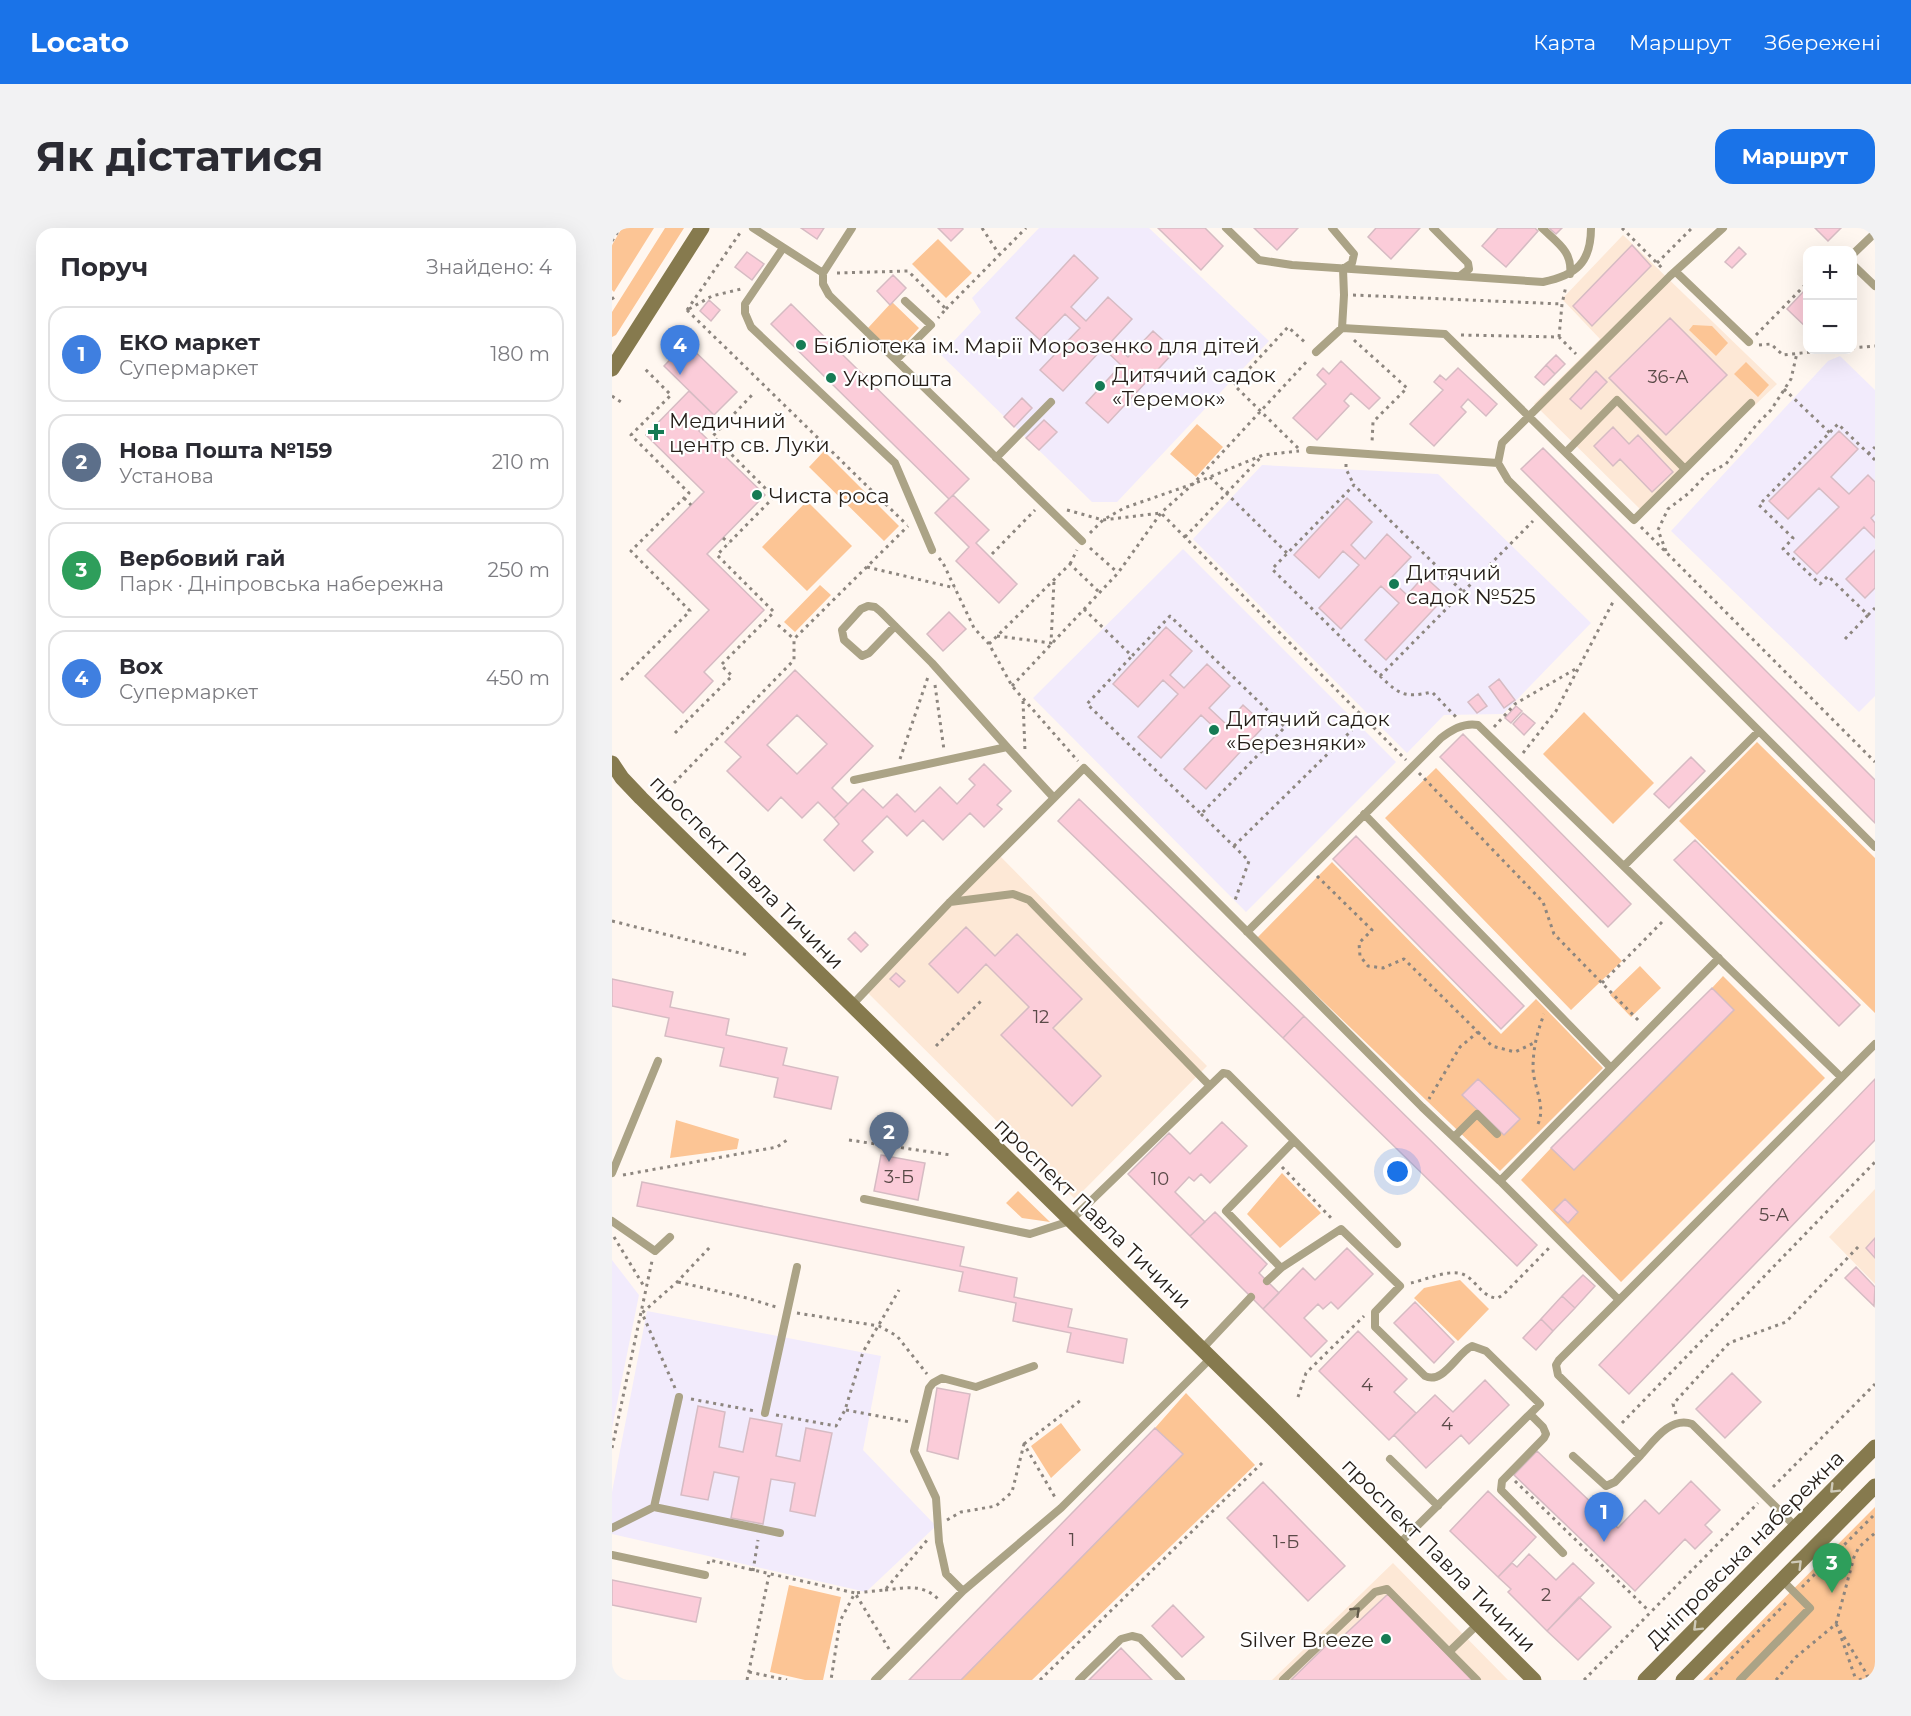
<!DOCTYPE html>
<html lang="uk">
<head>
<meta charset="utf-8">
<style>
  :root { --surface:#fff; --page:#f2f2f3; --text:#2b2b33; --muted:#7c7c81; --line:#e1e1e2; --accent:#1a73e8 }
  body { margin:0; font-family:Montserrat,sans-serif; background:var(--page); color:var(--text) }
  .controls { position:absolute; right:18px; top:18px; display:grid; overflow:hidden; border-radius:12px; box-shadow:0 6px 24px #0002 }
  .controls button { width:54px; height:54px; display:grid; place-items:center; padding:0; border:0; border-bottom:2px solid var(--line); background:var(--surface); color:var(--text); font:30px sans-serif }
  .you { position:absolute; left:786px; top:944px; width:21px; height:21px; margin:-15px; border:4px solid #fff; border-radius:50%; background:#1a73e8; box-shadow:0 0 0 9px #1a73e833 }
  .badge { display:grid; place-items:center; width:39px; height:39px; border-radius:50%; background:var(--accent); color:#fff; font-size:20px; font-weight:700 }
  .pin { position:absolute; translate:-50% -50px; filter:drop-shadow(0 2px 3px #0008) }
  .pin::after { content:''; position:absolute; top:32px; width:21px; height:18px; background:inherit; clip-path:polygon(0 0,100% 0,50% 100%) }
  .list { margin:0; padding:0; list-style:none }
  h2 { display:flex; justify-content:space-between; align-items:center; height:78px; margin:0; padding:0 24px; font-size:26px }
  h2 small { font-size:20px; font-weight:400; color:var(--muted) }
  .list li { display:grid; grid-template-columns:39px 1fr auto; gap:18px; align-items:center; box-sizing:border-box; height:96px; margin:0 12px 12px; padding:0 12px; border:2px solid var(--line); border-radius:18px }
  .list b { display:block; font-size:22px; white-space:nowrap }
  .list p { margin:0; font-size:20px; white-space:nowrap; color:var(--muted) }
  .list em { font-size:20px; font-style:normal; color:var(--muted) }
  .map { position:relative; flex:none; width:1263px; height:1452px; overflow:hidden; border-radius:18px }
  header { display:flex; align-items:center; gap:36px; box-sizing:border-box; height:84px; padding:0 30px; background:var(--accent); color:#fff }
  header strong { font-size:28px }
  nav { display:flex; gap:33px; margin-inline-start:auto; font-size:21px }
  .intro { display:flex; align-items:center; justify-content:space-between; box-sizing:border-box; height:144px; padding:0 36px }
  h1 { margin:0; font-size:42px }
  .button { padding:15px 27px; border-radius:18px; background:var(--accent); color:#fff; font-size:21px; font-weight:700 }
  main { display:flex; gap:36px; padding:0 36px }
  aside { flex:1; background:var(--surface); border-radius:18px; box-shadow:0 6px 24px #0002 }
  .map>svg:first-child { display:block }
</style>
</head>
<body>
<header>
<strong>Locato</strong>
<nav><a>Карта</a><a>Маршрут</a><a>Збережені</a></nav>
</header>
<div class="intro"><h1>Як дістатися</h1><a class="button">Маршрут</a></div>
<main>
<aside>
<h2>Поруч<small>Знайдено: 4</small></h2>
<ul class="list">
<li><span class="badge" style="background:#3f7fe0">1</span><div><b>ЕКО маркет</b><p>Супермаркет</p></div><em>180 m</em></li>
<li><span class="badge" style="background:#5c6f8a">2</span><div><b>Нова Пошта №159</b><p>Установа</p></div><em>210 m</em></li>
<li><span class="badge" style="background:#2e9e5b">3</span><div><b>Вербовий гай</b><p>Парк · Дніпровська набережна</p></div><em>250 m</em></li>
<li><span class="badge" style="background:#3f7fe0">4</span><div><b>Box</b><p>Супермаркет</p></div><em>450 m</em></li>
</ul>
</aside>
<div class="map">
<svg width="1263" height="1452" viewBox="0 0 1263 1452">
  <rect width="100%" height="100%" fill="#fff7f0"/>
  <!-- built -->
  <path fill="#fde8d6" d="M1011,7l154,149 -134,128 -109,-108 66,-65 -38,-40z
    M385,625l210,213 -132,133 -210,-209z
    M1263,961v95l-46,-47z
    M781,1335l115,117h-236z"/>
  <!-- education -->
  <path fill="#f2ebfc" d="M427,0h110l120,113 -152,161h-25l-151,-147 40,-43 -9,-14z
    M1228,128l35,34v306l-16,16 -188,-181 157,-170z
    M650,237l176,9 153,149 -88,91 -59,1 -37,38 -214,-214z
    M571,321l213,213 -150,150 -213,-214z
    M0,1032l27,35 -27,133z
    M35,1083l234,45 -18,94 73,76 -70,66 -254,-58v-42z"/>
  <!-- green -->
  <path fill="#fcc595" d="M10,0h32l-40,64 -2,-2v-45z
    M53,0h19l-68,107 -4,2v-25z
    M326,11l34,34 -26,25 -34,-34z
    M280,74l27,26 -24,26 -27,-26z
    M1081,97l19,1 16,17 -12,13 -27,-26z
    M1134,134l23,23 -11,12 -24,-23z
    M585,196l26,23 -27,30 -26,-23z
    M212,223l75,75 -15,15 -75,-74z
    M195,273l45,45 -45,45 -45,-44z
    M208,357l11,10 -36,37 -11,-10z
    M972,484l70,71 -41,41 -70,-70z
    M1145,514l118,116v155l-196,-192z
    M824,540l186,193 -51,49 -186,-192z
    M720,634l169,172 35,-35 67,69 -103,103 -243,-233z
    M1028,738l21,22 -30,29 -21,-22z
    M1111,748l102,102 -204,204 -100,-102 30,-32 23,22 160,-160 -22,-22z
    M64,892l63,19 -2,10 -67,9z
    M670,945l39,40 -41,35 -33,-34z
    M406,963l32,31 -28,-4 -16,-15z
    M848,1052l29,29 -31,32 -44,-43 10,-10z
    M574,1165l69,72 -223,215h-71l222,-226 -28,-26z
    M449,1195l20,27 -30,28 -20,-32z
    M1263,1279v173h-172z
    M177,1357l52,12 -18,83h-18l-35,-8z"/>
  <!-- building -->
  <path fill="#fbccd9" stroke="#d6bbc3" stroke-width="1.5" fill-rule="evenodd" d="M189,0h23l-7,11z
    M326,0h24l1,1 -12,12z
    M546,0h47l18,18 -22,24z
    M642,0h44l-21,22z
    M764,0h44l-29,31 -23,-22z
    M886,0h37l3,3 -32,36 -24,-21z
    M937,0h13l-6,6z
    M1203,0h26l-13,13z
    M1020,17l19,21 -59,60 -19,-20z
    M1127,19l7,7 -14,14 -7,-6z
    M135,24l17,12 -12,16 -17,-13z
    M462,27l24,23 -27,29 15,14 22,-24 24,22 -21,23 17,15 25,-26 22,20 -67,72 -22,-20 35,-38 -18,-17 -40,43 -23,-21 40,-42 -15,-14 -25,26 -24,-22z
    M281,47l13,13 -16,17 -13,-14z
    M1192,63l4,4v34l-21,-20z
    M97,72l11,10 -9,11 -11,-10z
    M179,76l178,175 -20,20 -178,-175z
    M1058,90l57,57 -61,60 -57,-57z
    M74,115l51,49 -23,23 -50,-49z
    M944,127l9,9 -10,10 -9,-9z
    M729,133l39,37 -11,11 -18,-16 -7,8 5,5 -32,34 -24,-22 33,-34 -9,-9 6,-7 6,6z
    M934,137l9,9 -11,11 -9,-8z
    M846,140l39,36 -11,12 -18,-17 -7,8 5,5 -32,34 -24,-22 33,-34 -9,-8 6,-7 6,5z
    M984,143l11,11 -26,27 -11,-10z
    M77,163l25,24 -15,16 66,64 -58,59 57,56 -60,62 9,9 -30,32 -38,-37 64,-66 -62,-60 57,-58 -58,-57z
    M410,170l10,10 -18,19 -10,-10z
    M432,192l13,12 -18,18 -13,-12z
    M1001,199l16,17 9,-9 35,37 -21,20 -32,-33 -7,7 -19,-20z
    M1227,203l19,18 -27,28 18,17 19,-19 7,7v32l-4,4 4,5v15l-11,-11 -47,47 -23,-22 45,-45 -20,-19 -31,31 -19,-18z
    M931,220l332,332v43l-354,-354z
    M341,267l36,35 -13,13 41,41 -18,19 -43,-42 13,-14 -34,-34z
    M735,270l25,24 -21,23 14,14 22,-25 24,23 -21,22 17,16 17,-19 22,20 -60,64 -21,-20 34,-37 -18,-17 -40,43 -22,-21 40,-43 -16,-14 -24,27 -25,-23z
    M1263,322v38l-10,10 -19,-19z
    M337,384l17,17 -23,22 -16,-17z
    M554,399l26,24 -22,24 14,13 23,-24 23,22 -21,22 17,16 17,-19 22,20 -59,64 -22,-20 35,-37 -18,-17 -40,43 -23,-21 40,-43 -15,-14 -25,27 -25,-23z
    M183,442l78,76 -41,42 16,16 -14,14 -16,-16 -16,16 -21,-21 -13,14 -41,-40 14,-14 -16,-15zM185,487l30,29 -30,30 -30,-29z
    M887,451l16,21 -11,8 -15,-21z
    M866,466l9,12 -10,7 -9,-11z
    M904,478l6,5 -11,12 -6,-5z
    M911,485l12,10 -11,12 -11,-11z
    M851,506l168,170 -23,23 -168,-170z
    M1079,529l14,14 -36,37 -15,-14z
    M372,536l27,27 -14,14 5,4 -18,18 -14,-14 -27,27 -20,-20 -16,16 -20,-20 -25,25 11,11 -19,19 -30,-31 15,-16 -5,-6 29,-29 20,19 14,-14 18,18 25,-25 17,17 18,-19 -6,-6z
    M467,571l225,217 -21,22 -225,-217z
    M744,608l168,170 -23,23 -168,-170z
    M1083,612l165,165 -21,21 -165,-166z
    M354,699l29,29 22,-22 65,65 -29,29 48,48 -29,30 -71,-71 28,-28 -43,-43 -28,29 -29,-29z
    M243,704l13,13 -7,7 -13,-13z
    M284,745l9,8 -6,6 -9,-8z
    M0,751l61,13 -3,15 59,12 -3,16 61,13 -4,17 55,12 -7,32 -57,-12 4,-19 -58,-12 4,-18 -59,-12 4,-18 -57,-12z
    M1100,760l22,22 -160,160 -23,-22z
    M692,788l233,229 -20,21 -234,-228z
    M866,851l42,40 -16,16 -42,-40z
    M1263,851v61l-246,254 -30,-29z
    M610,894l25,24 -37,37 -9,-9 -7,7 -5,-4 -14,15 30,30 -15,14 -62,-62 41,-41 21,21z
    M269,927l44,8 -7,37 -44,-9z
    M30,954l322,65 -4,19 57,12 -3,19 58,12 -4,18 59,12 -4,24 -56,-11 4,-19 -58,-12 3,-18 -57,-12 4,-19 -326,-66z
    M953,971l13,13 -10,11 -14,-13z
    M603,984l52,52 -8,9 20,20 -16,16 -73,-73z
    M1263,1010v20l-9,-10z
    M735,1020l26,26 -35,35 -7,-7 -8,7 -5,-5 -14,14 23,23 -16,16 -48,-48 40,-41 12,12z
    M1244,1039l19,20 -1,19 -29,-28z
    M971,1047l12,11 -20,22 -13,-12z
    M950,1068l13,12 -22,23 -12,-12z
    M803,1074l39,40 -20,21 -40,-40z
    M929,1091l12,12 -17,19 -13,-12z
    M746,1103l49,48 -13,13 22,21 -27,27 -70,-69z
    M1120,1145l29,29 -36,36 -29,-29z
    M873,1152l24,25 -40,39 -8,-9 -35,33 -32,-33 41,-40 18,17z
    M325,1160l33,6 -12,65 -31,-8z
    M86,1178l27,6 -6,35 24,5 7,-34 32,6 -6,32 24,5 6,-33 26,5 -17,83 -25,-5 5,-28 -24,-4 -8,45 -32,-6 8,-41 -25,-5 -6,28 -27,-5z
    M543,1200l28,26 -222,226h-52z
    M925,1223l81,77 27,-28 14,14 32,-33 29,29 -15,15 7,7 -17,17 -10,-10 -50,52 -121,-116z
    M651,1254l82,84 -37,35 -81,-83z
    M876,1263l48,46 -38,40 -48,-46z
    M917,1326l27,26 17,-17 21,20 -47,48 -39,-39 3,-3 -13,-12 14,-14 5,4z
    M0,1352l89,18 -5,24 -84,-17z
    M776,1366l84,86h-181l44,-43 4,3z
    M967,1369l32,30 -33,33 -31,-29z
    M561,1377l31,32 -22,20 -30,-31z
    M509,1420l31,32h-63z"/>
  <g fill="none" stroke-linecap="round" stroke-linejoin="round">
    <!-- path -->
    <path stroke="#8d867f" stroke-width="3" stroke-dasharray="3 4.5" stroke-linecap="butt" d="M370,0l17,26
      M1010,0l41,41
      M0,13l8,-13
      M1045,35l35,-35
      M225,45l71,-2 38,38 -8,9
      M741,67l209,9
      M0,69l2,3
      M77,81l23,-13 29,-7
      M334,81l80,-81
      M75,82l220,215
      M75,82l55,-80
      M849,107l98,2 17,17
      M1144,107l52,-53
      M947,109l3,-33 4,-18
      M52,112l15,11
      M742,112l53,48 -34,34 -1,21
      M1147,117l12,-1 12,11 46,-5
      M1240,120l23,-2
      M1172,161l46,44
      M0,168l9,6
      M686,220l-64,-63 54,-58 19,17
      M1256,226l7,-7
      M1263,232l-37,-36 -79,81 34,33 -10,11 37,35 8,-8 40,39 7,-7
      M734,236v5l8,16
      M598,249l77,76
      M72,270l7,7
      M455,282l36,10 58,-7 245,247
      M1029,299l234,235
      M478,305l13,-13 21,-12 69,-24 70,-29 36,-4
      M573,309l77,-81
      M111,310l6,5
      M478,320l28,25
      M1054,323l-8,-21 10,-21 21,-16 18,-19 19,-10 31,-40 14,-14 20,-31 6,-26
      M380,326l43,-44
      M327,330l4,5 31,65 15,16 23,42 66,75
      M458,336l7,-14
      M255,339l88,21
      M851,364l70,-71
      M472,381l48,47 38,-40 115,111 -84,87 -114,-110 45,-48
      M166,397l16,14
      M385,408l54,7 3,-62
      M1233,411l23,-24
      M377,416l81,-80 29,28
      M768,448l83,-84 -109,-107 -82,84 108,107c20,19 24,22 52,16l24,25
      M9,452l69,-69 -59,-60 58,-58 -58,-58 40,-40 -28,-28
      M323,457l9,65
      M400,458l106,-113 43,-60 32,-29 116,-125
      M411,473l2,50
      M882,499l21,-23 64,-37
      M63,505l57,-57 -11,-11 53,-53 -57,-57 57,-58 -61,-61 39,-41
      M911,525l33,-42 57,-109
      M288,531l29,-85
      M807,545l124,129 11,32 86,88
      M62,555l120,-123v-21l114,-113
      M589,586l48,47 -15,42
      M622,618l118,-116
      M705,648l55,54 -13,13 1,13 8,10 15,2 21,-9 74,73 -18,15 -31,52
      M0,693l136,34
      M990,755l62,-63
      M866,804l14,14 23,6 19,-9
      M324,818l47,-47
      M926,896c8,-18 -4,-36 -5,-55 0,-21 4,-36 11,-55
      M237,912l102,15
      M670,939l52,54
      M11,947l154,-28 10,-7
      M2,1009l31,51
      M66,1054l69,16 29,9
      M799,1055c14,-3 33,-12 47,-10 17,2 22,25 40,25l6,-4 46,-47
      M185,1085l82,13 18,10 30,38
      M63,1160l-33,-75 35,-31 34,-36
      M686,1169l8,-24 58,-57
      M79,1171l64,12
      M234,1182l64,12
      M1064,1186l-3,-10 56,-61 57,-21 73,-76
      M164,1187l60,11 9,-16 18,-58 36,-62
      M1010,1195l253,-261
      M412,1216l57,-44
      M0,1220l40,-187
      M903,1253l134,130
      M1161,1259l102,-103
      M335,1292l14,-8 35,-6 16,-14 12,-48 32,55
      M96,1336l1,-4 146,33 -15,28 -9,59
      M141,1343l5,-31
      M1190,1359l73,-73
      M273,1362c21,-2 38,-7 54,10
      M1224,1396l32,52
      M1227,1403l17,49
      M277,1421l-34,-56 30,-3 43,-51
      M137,1444l38,8
      M135,1452l22,-105
      M428,1452l222,-217
      M972,1452l174,-177
      M1098,1452l79,-80
      M1164,1452l20,-23 40,-33 18,-67 5,-10 16,-14
      M1247,1452l16,-7"/>
    <!-- lane -->
    <path stroke="#aba386" stroke-width="8" d="M141,0l70,45
      M240,0l-29,45v11l6,11 253,246
      M614,0l33,32 33,5 251,17c33,-7 48,-19 48,-54
      M720,0l22,26 -2,9 -9,6 1,26 -2,33
      M821,0l35,35 1,6 -9,7
      M930,0c14,14 31,23 28,46
      M1111,0l-53,48 -168,167 -4,20 10,17 367,367
      M171,20l-38,56v9l6,14 144,136 37,87
      M1240,27l23,-22
      M1240,36l23,22
      M1064,44l73,70
      M704,124l26,-24 103,6 189,186 117,-117
      M284,132l35,-35 -26,-24
      M698,222l188,13
      M954,224l51,-52 68,69
      M384,230l55,-56
      M283,398l-26,27 -7,3 -18,-16 -2,-10 19,-21 7,-3 7,1 5,4 52,52 75,84
      M242,552l153,-33 47,51
      M752,586l247,254
      M1012,638l135,-135
      M338,674l63,-8 16,6 180,185
      M635,704l194,-194c10,-8 23,-16 37,-13l363,352
      M240,777l98,-103 134,-134 338,339 78,74 119,119
      M842,909l23,-23 20,20
      M0,945l46,-112
      M888,953l219,-223
      M252,971l166,35 40,-13 153,-148 5,1 169,170
      M0,993l43,30 15,-14
      M669,1040l-55,-57 68,-70
      M655,1053l14,-13 60,-39 59,57 -25,26v15l50,49c18,9 32,-23 47,-30l14,5 54,53 -10,10 13,13 3,7 -2,4 -42,43 -1,9 62,63
      M590,1121l49,-52
      M153,1185l32,-146
      M961,1228l33,30 9,-4 25,-26
      M778,1231l48,47
      M42,1279l126,26
      M1184,1299l-104,-103c-22,-8 -39,18 -52,32l-82,-81 -2,-10 3,-5 316,-316
      M0,1300l42,-21 25,-110
      M787,1316l131,-130
      M0,1327l93,20
      M351,1363l-17,-17 -7,-32 -3,-44 -22,-47 15,-63 4,-5 9,-5 34,9 58,-21
      M838,1423l28,-27
      M263,1452l88,-89 98,-83 150,-150
      M467,1452l42,-41 11,-3 8,2 41,42
      M671,1452l92,-88 12,-3 90,91
      M1128,1452l70,-72 -28,-28"/>
    <!-- secondary -->
    <path stroke="#867a4e" stroke-width="15" d="M0,141l90,-141
      M0,535l10,15 19,20 634,623 259,259
      M1033,1452l230,-233
      M1071,1452l192,-194"/>
  </g>
  <!-- one-way arrows -->
  <defs><path id="oneway-chevron" d="M-2-3.5L2.5 0L-2 3.5" fill="none" stroke-width="1.6" stroke-linecap="round" stroke-linejoin="round" transform="scale(1.5)"/></defs>
  <g stroke="#cfcab8">
    <use href="#oneway-chevron" transform="translate(1222 1261) rotate(135)"/>
    <use href="#oneway-chevron" transform="translate(1186 1336) rotate(-45)"/>
    <use href="#oneway-chevron" transform="translate(1085 1399) rotate(135)"/>
  </g>
  <use stroke="#615a4a" href="#oneway-chevron" transform="translate(744 1383) rotate(-44)"/>
  <!-- markers -->
  <g fill="#167b54" stroke="#fff" stroke-width="2">
    <circle cx="189" cy="117" r="6"/>
    <circle cx="219" cy="150" r="6"/>
    <circle cx="488" cy="158" r="6"/>
    <path d="M41 195h6v6h6v6h-6v6h-6v-6h-6v-6h6z"/>
    <circle cx="145" cy="267" r="6"/>
    <circle cx="782" cy="356" r="6"/>
    <circle cx="602" cy="502" r="6"/>
    <circle cx="774" cy="1411" r="6"/>
  </g>
  <g text-anchor="middle" dominant-baseline="central" stroke-width="4.5" stroke-linejoin="round" paint-order="stroke">
    <!-- number labels -->
    <g font-size="18" fill="#5a4a48">
      <text x="1056" y="149">36-А</text>
      <text x="429" y="789">12</text>
      <text x="287" y="949">3-Б</text>
      <text x="548" y="951">10</text>
      <text x="1162" y="987">5-А</text>
      <text x="755" y="1157">4</text>
      <text x="835" y="1196">4</text>
      <text x="460" y="1312">1</text>
      <text x="674" y="1314">1-Б</text>
      <text x="934" y="1367">2</text>
    </g>
    <!-- poi labels -->
    <g font-size="21" fill="#251e18" stroke="#fff" text-anchor="start">
      <text x="201" y="117">Бібліотека ім. Марії Морозенко для дітей</text>
      <text x="500" y="146">Дитячий садок<tspan x="500" dy="24">«Теремок»</tspan></text>
      <text x="231" y="150">Укрпошта</text>
      <text x="57" y="192">Медичний<tspan x="57" dy="24">центр св. Луки</tspan></text>
      <text x="157" y="267">Чиста роса</text>
      <text x="794" y="344">Дитячий<tspan x="794" dy="24">садок №525</tspan></text>
      <text x="614" y="490">Дитячий садок<tspan x="614" dy="24">«Березняки»</tspan></text>
      <text x="762" y="1411" text-anchor="end">Silver Breeze</text>
    </g>
    <!-- street labels -->
    <g font-size="21" fill="#251e18" stroke="#fff">
      <text transform="translate(135 644) rotate(45)">проспект Павла Тичини</text>
      <text transform="translate(481 985) rotate(44)">проспект Павла Тичини</text>
      <text transform="translate(1133 1321) rotate(-45)">Дніпровська набережна</text>
      <text transform="translate(827 1327) rotate(45)">проспект Павла Тичини</text>
    </g>
  </g>
</svg>
<div class="controls">
<button>+</button>
<button>−</button>
</div>
<div class="you"></div>
<div class="pin badge" style="left:992px;top:1314px;background:#3f7fe0">1</div>
<div class="pin badge" style="left:277px;top:934px;background:#5c6f8a">2</div>
<div class="pin badge" style="left:1220px;top:1365px;background:#2e9e5b">3</div>
<div class="pin badge" style="left:68px;top:147px;background:#3f7fe0">4</div>
</div>
</main>
</body>
</html>
